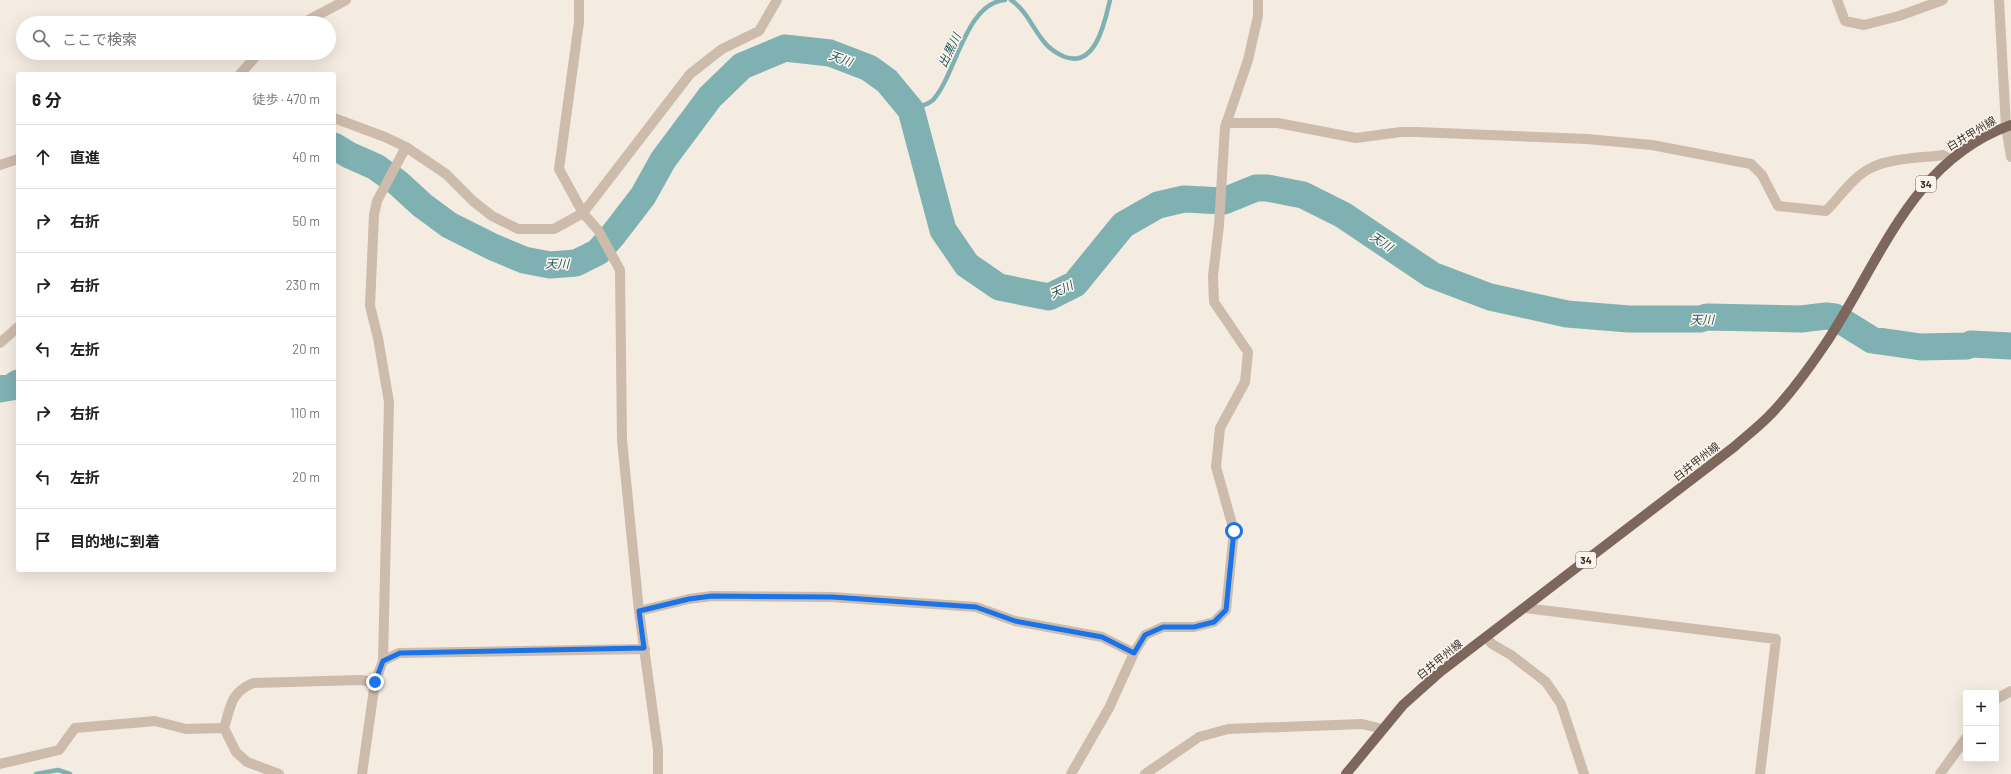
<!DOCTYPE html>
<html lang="ja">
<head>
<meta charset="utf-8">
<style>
  :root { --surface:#fff; --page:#f2f2f2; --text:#202124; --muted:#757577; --line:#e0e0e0 }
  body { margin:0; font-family:Barlow,"Noto Sans JP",sans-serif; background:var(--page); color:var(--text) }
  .controls { position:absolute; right:12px; bottom:12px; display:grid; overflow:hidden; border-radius:4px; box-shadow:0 4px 16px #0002 }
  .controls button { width:36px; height:36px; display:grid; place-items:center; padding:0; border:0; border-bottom:1px solid var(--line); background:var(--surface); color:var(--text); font:20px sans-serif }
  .stop { position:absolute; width:12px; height:12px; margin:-9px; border:3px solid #1a73e8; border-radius:50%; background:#fff }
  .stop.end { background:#1a73e8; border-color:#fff; box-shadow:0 1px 4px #0008 }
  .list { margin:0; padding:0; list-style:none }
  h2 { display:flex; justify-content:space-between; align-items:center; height:52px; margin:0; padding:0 16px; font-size:17px }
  h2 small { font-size:13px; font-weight:400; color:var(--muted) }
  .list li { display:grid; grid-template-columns:26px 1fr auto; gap:12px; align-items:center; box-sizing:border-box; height:64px; padding:0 16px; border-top:1px solid var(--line) }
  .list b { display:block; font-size:15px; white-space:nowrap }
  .list em { font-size:13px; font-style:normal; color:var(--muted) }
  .icon { flex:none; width:22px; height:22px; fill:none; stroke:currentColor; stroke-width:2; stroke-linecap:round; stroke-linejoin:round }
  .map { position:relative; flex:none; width:2011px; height:774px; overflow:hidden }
  .search { position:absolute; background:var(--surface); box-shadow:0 4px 16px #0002; left:16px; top:16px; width:320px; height:44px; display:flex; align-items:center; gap:10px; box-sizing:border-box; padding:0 14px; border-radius:22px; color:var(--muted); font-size:15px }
  .panel { position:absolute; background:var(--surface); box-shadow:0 4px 16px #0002; left:16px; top:72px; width:320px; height:500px; border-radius:4px }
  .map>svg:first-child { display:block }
</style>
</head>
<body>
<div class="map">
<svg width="2011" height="774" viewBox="0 0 2011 774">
  <rect width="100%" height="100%" fill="#f4ebe1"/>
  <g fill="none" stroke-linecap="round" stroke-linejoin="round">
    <!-- stream -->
    <path stroke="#7fb0b2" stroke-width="4.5" d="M1011,0c17,12 21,28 34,43 5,6 13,11 20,14 31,11 40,-36 45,-57
      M911,110c6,-3 17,-5 22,-10 23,-25 32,-97 72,-100
      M36,774l22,-4 12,4"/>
    <!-- river -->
    <path stroke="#7fb0b2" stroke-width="27" d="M334,146l15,9 27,12 22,16 24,22 27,20 44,22 31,13 26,5 26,-2 22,-11 15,-17 30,-39 20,-36 47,-63 32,-31 43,-18 45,5 39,15 18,13 24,29 32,120 24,35 32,22 50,10 26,-13 48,-59 35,-20 26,-6 40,2 32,-13h11l36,7 40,20 89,60 58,22 77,17 62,5h71l7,-2 94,2 25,-3 9,1 37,23 49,7 46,-1 4,-2 40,2
      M0,389l12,-2 6,-4"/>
    <!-- minor -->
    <path stroke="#cdbbac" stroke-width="10" d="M579,0v22l-20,147 24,44 15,17 22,40 2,170 17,171 19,139v24
      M1837,0l8,21 19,4 35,-9 44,-16
      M1999,0l7,127 5,30
      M303,23l43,-23
      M240,74l19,-21
      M334,118l51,19 21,10 40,27 27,27 19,15 26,13h36l29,-16 107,-139 32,-25 37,-18 18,-31
      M1226,123h52l78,15 45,-6h16l170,7 65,6 99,19 11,11 16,31 48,5c14,-14 28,-36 47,-44 18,-9 49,-9 70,-12l7,4
      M0,165l18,-6
      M0,343l18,-16
      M1525,608l251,31 -16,135
      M639,611l50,-12 23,-3 120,1 144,10 39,14 87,16 32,16
      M1486,637l6,7 19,11 35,27 15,22 23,70
      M383,661l16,-8 246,-4
      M1996,699l15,-8
      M0,764l59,-14 16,-22 80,-7 31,8 38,-1
      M279,774l-32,-12 -11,-10 -12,-24c7,-22 6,-35 29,-45l107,-3 15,2
      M362,774l13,-92 8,-21 6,-259 -11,-64 -8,-32 4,-91 3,-14 29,-54
      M1071,774l38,-66 25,-55 11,-18 18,-8h31l20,-5 12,-12 8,-79 -18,-64 4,-39 25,-46 3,-30 -34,-50 -1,-26 6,-51 6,-98 23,-67 10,-44v-16
      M1145,774l54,-37 29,-8 134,-5 21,5
      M1940,774l26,-36"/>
    <!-- major -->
    <path stroke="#7d675c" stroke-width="10" d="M1346,774l57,-69 37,-33 294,-225c11,-10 23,-19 34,-30 21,-21 39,-46 56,-71 55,-81 86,-185 187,-221"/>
  </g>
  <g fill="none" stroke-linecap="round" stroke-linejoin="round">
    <!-- route -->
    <path stroke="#1a73e8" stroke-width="5" d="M375,682l8,-21 17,-8 244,-5 -5,-37 50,-12 23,-3 120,1 144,10 39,14 87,16 32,16 11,-18 18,-8h31l20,-5 12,-12 8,-79"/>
  </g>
  <g text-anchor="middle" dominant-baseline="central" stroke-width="3" stroke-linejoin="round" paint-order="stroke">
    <!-- shield labels -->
    <g fill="#fbf5ee" stroke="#756b66" stroke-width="1">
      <rect x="1916" y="176" width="20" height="16" rx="3"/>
      <rect x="1576" y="552" width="20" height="16" rx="3"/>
    </g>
    <g font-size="10" font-weight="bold" fill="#3b302b">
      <text x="1926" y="184">34</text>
      <text x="1586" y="560">34</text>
    </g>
    <!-- street labels -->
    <g font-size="11" fill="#3b302b" stroke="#fbf5ee">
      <text transform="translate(1971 133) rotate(-31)">白井甲州線</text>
      <text transform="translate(1696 461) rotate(-38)">白井甲州線</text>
      <text transform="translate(1439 659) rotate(-39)">白井甲州線</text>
    </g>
    <!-- water labels -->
    <g font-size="12" font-style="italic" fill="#1f5a5e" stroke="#fbf5ee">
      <text transform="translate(949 50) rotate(-64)">出黒川</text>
      <text transform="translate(841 58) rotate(19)">天川</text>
      <text transform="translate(1382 241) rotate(34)">天川</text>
      <text transform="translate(557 263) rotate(1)">天川</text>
      <text transform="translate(1061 289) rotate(-25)">天川</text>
      <text x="1702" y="319">天川</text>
    </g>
  </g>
</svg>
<div class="controls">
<button>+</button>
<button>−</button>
</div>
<div class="stop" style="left:1234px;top:531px"></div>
<div class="stop end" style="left:375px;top:682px"></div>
<div class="search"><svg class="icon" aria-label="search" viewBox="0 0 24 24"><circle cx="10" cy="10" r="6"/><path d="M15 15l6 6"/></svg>ここで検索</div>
<section class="panel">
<h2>6 分<small>徒歩 · 470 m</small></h2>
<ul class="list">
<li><svg class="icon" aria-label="ahead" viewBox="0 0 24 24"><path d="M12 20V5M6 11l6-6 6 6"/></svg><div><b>直進</b></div><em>40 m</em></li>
<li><svg class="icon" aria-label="right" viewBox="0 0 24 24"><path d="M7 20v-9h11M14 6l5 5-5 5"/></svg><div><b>右折</b></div><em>50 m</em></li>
<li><svg class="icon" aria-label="right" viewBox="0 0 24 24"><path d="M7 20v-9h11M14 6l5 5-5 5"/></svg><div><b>右折</b></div><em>230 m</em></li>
<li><svg class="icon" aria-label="left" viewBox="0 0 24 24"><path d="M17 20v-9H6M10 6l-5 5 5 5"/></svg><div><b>左折</b></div><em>20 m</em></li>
<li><svg class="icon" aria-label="right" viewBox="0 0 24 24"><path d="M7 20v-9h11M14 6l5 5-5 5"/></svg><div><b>右折</b></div><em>110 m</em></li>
<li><svg class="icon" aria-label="left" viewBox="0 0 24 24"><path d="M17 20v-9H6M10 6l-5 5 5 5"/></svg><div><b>左折</b></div><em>20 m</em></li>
<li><svg class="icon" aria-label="arrive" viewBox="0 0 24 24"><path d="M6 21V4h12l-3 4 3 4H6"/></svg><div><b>目的地に到着</b></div></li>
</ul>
</section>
</div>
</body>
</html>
